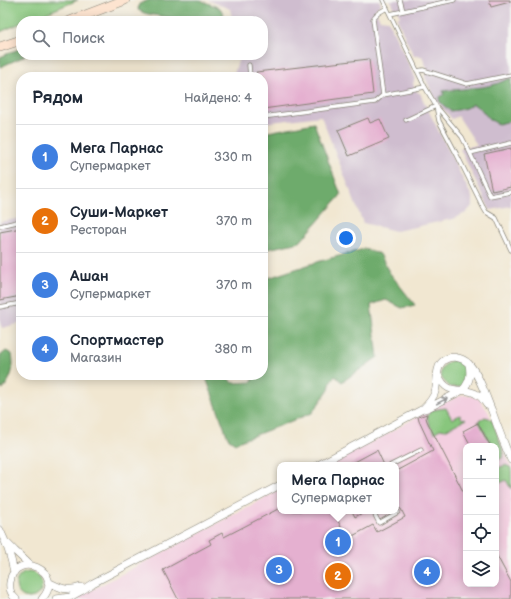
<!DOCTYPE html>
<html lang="ru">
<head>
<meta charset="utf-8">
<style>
  :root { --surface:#fff; --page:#f6f6f7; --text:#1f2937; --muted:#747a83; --line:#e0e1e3; --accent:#d1495b }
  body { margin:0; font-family:"Balsamiq Sans",sans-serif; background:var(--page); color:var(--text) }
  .controls { position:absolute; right:12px; bottom:12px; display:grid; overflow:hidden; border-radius:8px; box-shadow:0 2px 10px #0003 }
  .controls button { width:36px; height:36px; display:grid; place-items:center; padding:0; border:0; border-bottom:1px solid var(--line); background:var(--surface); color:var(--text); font:20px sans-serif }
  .you { position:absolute; left:346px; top:238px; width:14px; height:14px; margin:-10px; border:3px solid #fff; border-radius:50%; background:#1a73e8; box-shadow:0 0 0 6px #1a73e833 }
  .badge { display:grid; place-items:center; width:26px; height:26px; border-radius:50%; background:var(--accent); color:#fff; font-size:13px; font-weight:700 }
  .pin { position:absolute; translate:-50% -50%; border:2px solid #fff; box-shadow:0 1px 4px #0006 }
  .popup { position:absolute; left:277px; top:462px; width:122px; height:52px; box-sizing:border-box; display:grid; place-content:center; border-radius:8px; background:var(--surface); filter:drop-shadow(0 1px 3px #0005); font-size:13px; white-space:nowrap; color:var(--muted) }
  .popup b { font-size:15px; color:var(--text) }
  .popup::after { content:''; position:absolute; left:50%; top:100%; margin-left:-8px; border:8px solid transparent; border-top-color:var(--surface) }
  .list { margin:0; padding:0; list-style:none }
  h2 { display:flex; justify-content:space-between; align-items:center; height:52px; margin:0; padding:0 16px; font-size:17px }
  h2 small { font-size:13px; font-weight:400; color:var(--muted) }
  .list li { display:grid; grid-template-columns:26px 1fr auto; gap:12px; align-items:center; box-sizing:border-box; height:64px; padding:0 16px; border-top:1px solid var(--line) }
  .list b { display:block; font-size:15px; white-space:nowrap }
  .list p { margin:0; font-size:13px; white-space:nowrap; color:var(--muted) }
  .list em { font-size:13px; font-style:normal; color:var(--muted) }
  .icon { flex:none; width:22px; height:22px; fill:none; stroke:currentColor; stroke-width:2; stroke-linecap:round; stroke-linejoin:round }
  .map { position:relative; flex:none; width:511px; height:599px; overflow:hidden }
  .search { position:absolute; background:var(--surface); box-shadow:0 2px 10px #0003; left:16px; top:16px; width:252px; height:44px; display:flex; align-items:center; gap:10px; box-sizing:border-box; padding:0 14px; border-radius:16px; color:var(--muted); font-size:15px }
  .panel { position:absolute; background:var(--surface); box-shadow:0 2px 10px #0003; left:16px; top:72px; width:252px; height:308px; border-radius:16px }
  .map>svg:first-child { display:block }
</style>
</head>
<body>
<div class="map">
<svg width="511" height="599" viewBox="0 0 511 599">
  <rect width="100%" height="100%" fill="#f6f6f2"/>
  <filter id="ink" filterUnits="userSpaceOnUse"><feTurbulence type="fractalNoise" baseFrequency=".025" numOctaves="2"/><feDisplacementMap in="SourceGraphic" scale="8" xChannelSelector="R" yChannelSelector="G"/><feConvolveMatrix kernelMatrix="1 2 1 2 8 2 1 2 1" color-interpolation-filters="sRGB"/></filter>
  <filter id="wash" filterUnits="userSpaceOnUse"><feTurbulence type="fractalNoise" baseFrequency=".012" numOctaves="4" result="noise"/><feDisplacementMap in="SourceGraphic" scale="16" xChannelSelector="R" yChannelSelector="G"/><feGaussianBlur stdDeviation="0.9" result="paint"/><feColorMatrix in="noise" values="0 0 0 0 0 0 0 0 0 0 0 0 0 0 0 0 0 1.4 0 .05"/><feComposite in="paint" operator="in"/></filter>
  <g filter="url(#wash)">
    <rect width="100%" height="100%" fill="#f1e7d1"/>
    <!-- built -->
    <path fill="#f3cfe0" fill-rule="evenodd" d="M463,395l9,1 7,3 9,12 23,56v132h-436l205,-109v21h116v-46h-68l61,-32 47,-27zM466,446h30v138h-30z"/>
    <!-- industrial -->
    <path fill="#cfbdcf" d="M208,0h171l2,4 -6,6 5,9 8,1 27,58 -2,6 4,8 3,1 4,9 48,95v9l-6,7 -14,6 -56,12 -33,-8 -42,-107 -58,7v-46h-30l7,-22h23v-34h-30l-3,-12z
      M389,0h122v206l-21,4 -30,-61 17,-4 -19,-29 -6,3 -16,-18 -11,-24 2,-9 -5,-12h-8l-8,-16 -9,-22 3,-1 -3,-9 -3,1 -2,-7z
      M21,218v105l-19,5 -2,-5v-101z"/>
    <!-- green -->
    <path fill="#88c67d" stroke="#52714c" d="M0,0h78l-51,21h-6v2l-21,9z
      M453,360c7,1 16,5 15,14 0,2 -2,3 -3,5 -1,4 -2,6 -5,8 -3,0 -7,0 -10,0 -3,-3 -8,-7 -9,-11 -2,-8 6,-14 12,-16z
      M446,408l6,11 8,-4 2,4 3,-1 1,1 -21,11 -5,-1 -6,4c-5,-9 -10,-15 -3,-23z
      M485,417l4,1 3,2 12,33 -1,4 -7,5v-4l2,-1 -2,-3v-8h-4l-13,-24h-2z
      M505,465l5,2 1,3v19l-5,-9 -10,5v-16z
      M16 585a13 13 0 1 1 26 0a13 13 0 1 1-26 0Z"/>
    <!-- forest -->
    <path fill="#6eab6c" stroke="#456444" d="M149,0h51l20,8 4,7c-2,1 -5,4 -7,5 -7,3 -64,-4 -73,-7 -2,-1 -4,-2 -6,-3l1,-6z
      M21,48v7h4l-2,2 -23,10v-10z
      M511,78v43l-13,3 -9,-5 -8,-10 -8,-5c-7,5 -14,6 -23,7l-10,-9 -1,-4 5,-4 -1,-3 40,-4 13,-3z
      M314,123l27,72 -41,47 -37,8v-117z
      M364,249l16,5 9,18 26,33 -13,3 -16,-8 -15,5 7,52 -36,25 -7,-6 -4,5 -2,8 -17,24 -77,30 -7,-5 -23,-63h21l6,8 20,-1 2,-7h9v-94l2,-2 52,-17z
      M6,351l6,3c3,14 -1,25 -9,35l-3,-1v-32z"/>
    <g id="blocks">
      <!-- building -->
      <path fill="#e5b0d0" d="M489,0h21v2l-19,5z
        M369,59l4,35 -110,15v-32h-6l-1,-5z
        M368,118l2,5 10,-4 9,20 -40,17 -11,-26z
        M511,148v39l-19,4 -8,-37z
        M21,228v68l-21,4v-68z
        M427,414l-1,4 1,3 39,76v87h30v-30l15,28v17h-333l-15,-29 48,-26 -2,-4 13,-7 2,4 56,-29v3h53l14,28 26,-14 4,7 28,-15 -4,-8 -5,-2v-36l37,-20 -14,-30 -1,-4z
        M478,423l9,17 4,6h-20l-8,-15z
        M377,450l7,15h-35z
        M352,511h14l-11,6z"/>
    </g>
  </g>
  <g filter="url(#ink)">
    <use href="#blocks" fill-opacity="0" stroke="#868276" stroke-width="1"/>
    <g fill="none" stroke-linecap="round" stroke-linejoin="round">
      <defs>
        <path id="lane" d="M383,0l42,87 11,19 26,31 8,16 41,-10
          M400,0l3,11
          M390,14l64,-14
          M249,65l1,12
          M417,71l6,-1 44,14 44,-9
          M383,95l-10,-76c3,-6 9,-8 14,-11
          M263,117l112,-15 8,-7 42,-8
          M406,120l30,-14 3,15 18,34 26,52 3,5 10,6 15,32
          M470,153l20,43 21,-4
          M0,226l21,-5
          M0,307l21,-4
          M391,465l30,-15
          M373,511l6,12 19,-11"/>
        <path id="street" d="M438,375c11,24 24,9 40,20 4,2 6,6 9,10
          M423,409c5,-5 10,-10 12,-17 3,-9 0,-23 7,-30 8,-8 20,-5 27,2 11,12 17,33 23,47 6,17 12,33 19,49
          M318,465l103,-55 7,-2 35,-18c7,-9 8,-15 6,-26
          M0,530c7,14 11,27 14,42
          M8,544l7,7 15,14
          M48,582c13,6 19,10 33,5
          M16,599c-5,-4 -7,-11 -6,-17 5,-33 57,-11 32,17
          M56,599l14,-2 11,-6 12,-8 187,-98"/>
        <path id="secondary" d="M70,21l55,-21
          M0,47l21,-7"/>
      </defs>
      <!-- lane casing -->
      <use href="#lane" stroke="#868276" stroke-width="5"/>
      <!-- street casing -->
      <use href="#street" stroke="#868276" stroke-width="8"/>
      <!-- secondary casing -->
      <use href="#secondary" stroke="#868276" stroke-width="10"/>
      <!-- lane -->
      <use href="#lane" stroke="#fff" stroke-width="3.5"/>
      <!-- street -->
      <use href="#street" stroke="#fff" stroke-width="7"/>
      <!-- secondary -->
      <use href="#secondary" stroke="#fde4d0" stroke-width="9"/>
    </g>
    <!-- one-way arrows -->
    <defs><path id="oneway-shaft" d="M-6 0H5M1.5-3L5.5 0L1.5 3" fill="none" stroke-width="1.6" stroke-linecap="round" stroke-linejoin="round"/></defs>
    <use stroke="#999" href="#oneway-shaft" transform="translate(442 401) rotate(-28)"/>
  </g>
</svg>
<div class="controls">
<button>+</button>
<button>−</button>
<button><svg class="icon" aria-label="locate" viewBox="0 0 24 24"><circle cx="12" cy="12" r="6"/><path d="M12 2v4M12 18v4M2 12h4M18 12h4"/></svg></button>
<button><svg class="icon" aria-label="layers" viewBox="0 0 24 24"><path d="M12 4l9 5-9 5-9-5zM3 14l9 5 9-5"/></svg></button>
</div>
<div class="you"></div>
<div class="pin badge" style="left:338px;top:542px;background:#3f7fe0">1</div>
<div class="popup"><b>Мега Парнас</b>Супермаркет</div>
<div class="pin badge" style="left:338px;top:576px;background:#e8710a">2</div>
<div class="pin badge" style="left:279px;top:570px;background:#3f7fe0">3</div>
<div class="pin badge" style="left:427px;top:572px;background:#3f7fe0">4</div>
<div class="search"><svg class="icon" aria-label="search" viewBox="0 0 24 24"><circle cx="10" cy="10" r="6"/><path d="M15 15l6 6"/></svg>Поиск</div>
<section class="panel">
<h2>Рядом<small>Найдено: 4</small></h2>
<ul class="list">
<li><span class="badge" style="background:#3f7fe0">1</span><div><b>Мега Парнас</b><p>Супермаркет</p></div><em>330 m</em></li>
<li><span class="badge" style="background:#e8710a">2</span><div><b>Суши-Маркет</b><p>Ресторан</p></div><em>370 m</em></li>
<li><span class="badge" style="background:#3f7fe0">3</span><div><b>Ашан</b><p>Супермаркет</p></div><em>370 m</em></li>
<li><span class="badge" style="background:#3f7fe0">4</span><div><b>Спортмастер</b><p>Магазин</p></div><em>380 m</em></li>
</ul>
</section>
</div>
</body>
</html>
